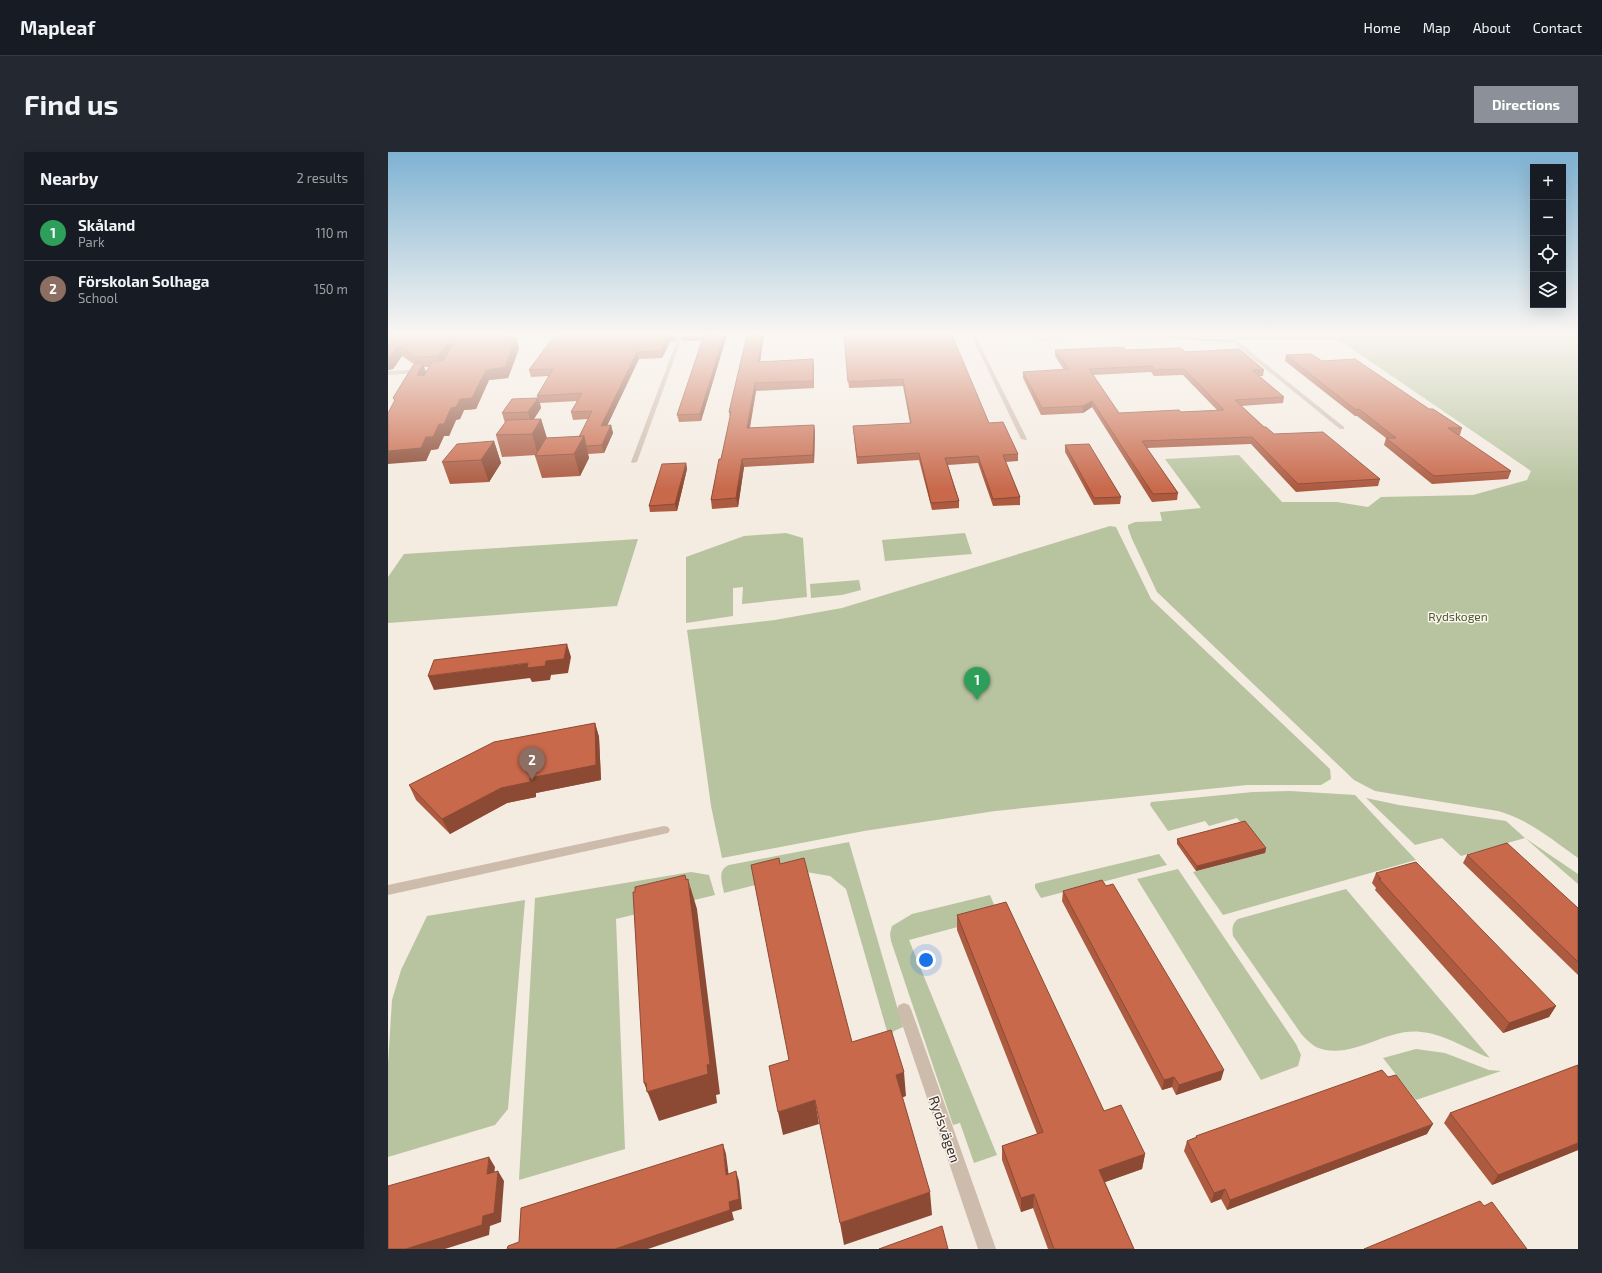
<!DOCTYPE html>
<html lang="en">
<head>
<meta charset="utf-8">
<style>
  :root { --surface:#171b24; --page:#242831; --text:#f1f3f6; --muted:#9ea1a6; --line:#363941; --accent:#8c9099 }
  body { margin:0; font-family:"Exo 2",sans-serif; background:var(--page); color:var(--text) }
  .controls { position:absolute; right:12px; top:12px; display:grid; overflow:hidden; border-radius:0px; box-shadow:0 4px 16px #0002 }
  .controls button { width:36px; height:36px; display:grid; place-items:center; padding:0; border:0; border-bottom:1px solid var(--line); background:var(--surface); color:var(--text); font:20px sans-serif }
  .you { position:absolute; left:538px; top:808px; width:14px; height:14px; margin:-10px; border:3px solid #fff; border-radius:50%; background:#1a73e8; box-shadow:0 0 0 6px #1a73e833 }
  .badge { display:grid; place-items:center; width:26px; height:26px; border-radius:50%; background:var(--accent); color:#fff; font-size:13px; font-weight:700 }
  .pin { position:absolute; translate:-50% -33px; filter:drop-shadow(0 1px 2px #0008) }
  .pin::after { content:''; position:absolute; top:21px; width:14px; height:12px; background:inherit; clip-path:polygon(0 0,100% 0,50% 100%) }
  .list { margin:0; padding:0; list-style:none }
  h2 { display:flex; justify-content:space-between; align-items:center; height:52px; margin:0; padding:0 16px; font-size:17px }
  h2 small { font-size:13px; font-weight:400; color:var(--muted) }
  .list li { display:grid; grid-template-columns:26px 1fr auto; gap:12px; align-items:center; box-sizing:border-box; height:56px; padding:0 16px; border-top:1px solid var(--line) }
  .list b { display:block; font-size:15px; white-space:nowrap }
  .list p { margin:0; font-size:13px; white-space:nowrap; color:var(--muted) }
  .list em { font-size:13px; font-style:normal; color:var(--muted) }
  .icon { flex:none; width:22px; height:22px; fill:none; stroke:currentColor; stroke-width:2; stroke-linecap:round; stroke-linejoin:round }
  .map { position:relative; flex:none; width:1190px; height:1097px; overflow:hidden; border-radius:0px }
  header { display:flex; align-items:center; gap:24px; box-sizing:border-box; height:56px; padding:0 20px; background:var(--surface); border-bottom:1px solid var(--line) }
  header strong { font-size:19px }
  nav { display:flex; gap:22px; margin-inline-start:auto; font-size:14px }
  .intro { display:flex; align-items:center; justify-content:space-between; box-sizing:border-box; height:96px; padding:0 24px }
  h1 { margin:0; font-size:28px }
  .button { padding:10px 18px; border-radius:0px; background:var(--accent); color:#fff; font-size:14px; font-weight:700 }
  main { display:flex; gap:24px; padding:0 24px }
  aside { flex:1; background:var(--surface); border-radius:0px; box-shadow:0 4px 16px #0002 }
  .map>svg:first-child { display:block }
</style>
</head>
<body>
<header>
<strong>Mapleaf</strong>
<nav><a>Home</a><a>Map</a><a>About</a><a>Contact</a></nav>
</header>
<div class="intro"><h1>Find us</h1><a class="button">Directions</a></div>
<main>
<aside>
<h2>Nearby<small>2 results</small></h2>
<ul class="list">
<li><span class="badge" style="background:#2e9e5b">1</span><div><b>Skåland</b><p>Park</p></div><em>110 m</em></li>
<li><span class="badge" style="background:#8d6e63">2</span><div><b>Förskolan Solhaga</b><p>School</p></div><em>150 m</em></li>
</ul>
</aside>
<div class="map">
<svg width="1190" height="1097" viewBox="0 0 1190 1097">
  <rect width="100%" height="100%" fill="#f4ebe1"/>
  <!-- green -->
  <path fill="#b8c4a0" d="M743,183h89l-9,3h-14z
    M835,183h355v523c-25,-18 -50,-39 -80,-47l-123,-20 -21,-11 -197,-188 -25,-53 -4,-11v-3l7,-3 27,-1 -2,-9 41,-4 -36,-49 74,-4 43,47h55l31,5 13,-10 92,-2 54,-15 4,-9 -192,-131h-102z
    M722,374l6,1 35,72 179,170 1,10 -10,6h-74l-252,26 -131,20 -142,27 -11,-52 -24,-176 88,-10 67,-12z
    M398,381l17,5 4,59 -65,7 1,-17 -10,1v28l-47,7v-66l58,-21z
    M577,381l7,21 -87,7 -3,-21z
    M250,387l-21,67 -229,17v-46l16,-23z
    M471,428l2,10 -19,5 -31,3 -1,-14z
    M902,639l65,4 61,65 -193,55 -30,-43 72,-19 -28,-35 -28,8 -4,-5 -37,10 -18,-26 1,-3 102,-10z
    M978,646l33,7 107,16 19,17 53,36v10l-53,-46 -64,18 -19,-18 -27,7z
    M461,690l54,185 -9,4 -5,7 -43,-149 -16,-13 -24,-4 -82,21c-2,-11 -7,-23 5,-28z
    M771,702l8,11 -126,33 -6,-10v-4l3,-1z
    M790,717l118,175 5,11 -3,11 -37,14 -124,-201z
    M303,720l18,3 6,20 -99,24 9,230 -106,31 16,-282z
    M958,737l144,169c-22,-8 -45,-24 -69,-26 -35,-5 -70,30 -105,15 -5,-3 -10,-8 -14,-12l-69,-99c-1,-8 -1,-12 5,-17z
    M602,743l9,21 -90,24 88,215 -23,8 -14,-40 -7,2 -62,-184 -1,-7 2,-8 20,-12z
    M137,748l-17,209 -13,16 -107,32v-93l4,-64 9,-30 26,-54z
    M1028,897l29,4 44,17 12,1 -85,29 -33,-42z"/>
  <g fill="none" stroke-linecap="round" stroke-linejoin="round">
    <!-- lane -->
    <path fill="#cdbbac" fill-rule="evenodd" d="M641,183l19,3 18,-3c-10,8 -27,7 -37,0z
      M47,217l1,1 -3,2 -45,3v-4z
      M276,674l4,1 2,3 -2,3 -280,62v-10z"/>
    <!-- street -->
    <path fill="#cdbbac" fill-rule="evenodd" d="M291,183h4l-46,127 -5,1 -1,-1z
      M583,183h4l52,104 -1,1 -5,-1z
      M844,188h4l108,87v2h-4l-108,-87z
      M516,851l5,2 2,4 85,240h-18l-81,-240 2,-4z"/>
    <!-- secondary -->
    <path fill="#a18a7d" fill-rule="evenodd" d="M709,183l137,5 2,1 -2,1z"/>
  </g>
  <!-- wall -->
  <path fill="#ac5a40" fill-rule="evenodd" d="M0,183l128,3 3,11 -11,29 -19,2 -13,29 -12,1 -4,9 -4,1 -7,16h-5l-6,13 -7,1 -5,11 -33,-63 21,-34 -12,-8 -9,13 -5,1zM36,215h5l-3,5z
    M167,183h123l-3,7h-5l-8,16 -23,1 -32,67 4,-1 2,8 -9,20 -16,1 1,4 -9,18 -38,2 -7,-22 1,-1 -34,2 -6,-22 9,-12 -3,-10 36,-15 -1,-2 12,-20 -18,1 -2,-7zM189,249l-6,11 2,8 15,-1 -9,18 -32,1 -6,-19h-7l7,-11 -1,-5z
    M293,183h46l-26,86 -22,1 -2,-7 25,-74h-20z
    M359,183h17l-4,27 53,-3 1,7v22l-58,3 -6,37 64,-3 1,7 -1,31 -70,4 -6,40 -26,2 -1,-9 12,-50 7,-32 -1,-6z
    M456,183l145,88 29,31v7l-13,1 15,35v8l-27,1 -15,-43 -30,2 11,36v7l-27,2 -13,-50 -62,4 -4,-38 57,-3 -7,-37 -54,2z
    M667,198h71l59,2 79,18 -1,6h-4l25,21 -1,6 -42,3 23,21 10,7 106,45 -2,7 -82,6 -45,-48 -104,4 31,45 -1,7 -25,2 -60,-95 -9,6 -42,2 -18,-37v-6l41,-2 -9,-14zM763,220l3,4 29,-1 34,35 -36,2 -62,1 -26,-38z
    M898,203l36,6 107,48 33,19 -2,7h-3l54,36 -3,8 -76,5 -48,-39 2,-7 -29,-22h-2l-70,-55z
    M106,289l7,22 -12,19 -39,2 -8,-22z
    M677,293l56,52 -1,7 -26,1 -29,-53z
    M298,311l1,6 -10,42 -27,1 -1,-6z
    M207,571l4,14 2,43 -65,13v4l-29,6 -57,31 -34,-34 -7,-15z
    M789,687l89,9 -1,5 -69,18 -19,-27z
    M1079,703l111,53v67l-115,-112z
    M988,721l180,133 -7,11 -46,16 -128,-143 1,-2 -4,-5z
    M675,739l158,189 -45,15 -4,-8 -10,3 -100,-189z
    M569,763l147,196 41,43 -3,15 -37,13 29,67h-86l-15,-41 -12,4 -19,-52v-14l35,-12 -80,-204z
    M1190,913v85l-86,35 -48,-62 6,-10z
    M1039,982l-200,76 -6,-11 -10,4 -27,-52 3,-10 8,-3 1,-2z"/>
  <!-- shaded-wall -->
  <path fill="#8c4a34" d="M123,183h1l2,7 2,-4 3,11 -11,29 -19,2 -13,29 -12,1 -4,9 -4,1 -7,16h-5l-6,13 -7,1 -5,11 -38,3v-13l38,-14 13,-13 12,-16 35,-38 23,-31z
    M281,183l1,7 -8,16 -1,-7z
    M286,183h4l-3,7z
    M336,183h3l-26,86 -1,-7z
    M374,183h2l-5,34 -1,-7z
    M61,190l4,10 -12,15 -3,-11z
    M10,194l4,10 -9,13 -5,1v-11z
    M249,200l2,7 -36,75 -2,-8z
    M425,207l1,7v22l-1,-7z
    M35,211l3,11 -5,12 -4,-11z
    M367,231l1,8 -8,45 -1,-8z
    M150,246l3,10 -10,15 -3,-11z
    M704,249v6l-9,6v-7z
    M153,267l6,20 -9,16 -6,-21z
    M223,273l2,8 -9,20 -2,-8z
    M426,273l1,7 -1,31 -1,-8z
    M196,284l5,22 -9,18 -6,-22z
    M106,289l7,22 -12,19 -8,-22z
    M354,307l2,8 -6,40 -2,-9z
    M298,311l1,6 -10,42 -2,-7z
    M179,492l4,13 -3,16 -17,2 -1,5 -18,2 -2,-4 -96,12 -6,-14 118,-15z
    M207,571l4,14 2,43 -65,13v4l-29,6 -57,31 -8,-15 59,-31 29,-10z
    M878,696l-1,5 -69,18 1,-5z
    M297,723l5,15 -2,-11 9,30 23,185 -4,1 1,8 -58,18 -15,-38h2l40,-203z
    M1168,854l-7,11 -46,16 6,-10z
    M836,918l-3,10 -45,15 3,-10z
    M516,920l2,24 -7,3 -3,-24z
    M786,925l-2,10 -10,3 2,-10z
    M427,948l4,24 -36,11 -5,-23z
    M1045,972l-6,10 -200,76 3,-10z
    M1190,991v7l-86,35 6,-10z
    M335,992l3,10 4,31 -4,-10z
    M757,1002l-3,15 -45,16 2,-15z
    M101,1005l6,10 -2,17 -6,-10z
    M110,1019l6,10 -3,41 -11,4 -1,9 -44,14h-39l77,-33z
    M348,1019l3,10 3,28 -10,3 2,8 -86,29h-33l114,-47z
    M837,1037l-4,10 -10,4 3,-10z
    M542,1040l2,23 -88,30 -4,-22z
    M646,1042l-1,14 -12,4v-14z"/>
  <!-- building -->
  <path fill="#c8694b" stroke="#8c4a34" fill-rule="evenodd" d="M0,183h123l-2,4 7,-1 -11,29 -19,3 -14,28 -12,1 -4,8 -5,1 -7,16h-5l-6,13h-7l-5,11 -33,3v-38l7,-13 -2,-2 21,-34 9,-1 -6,12 7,1 8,-14 12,-2 9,-15 -4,-3 -11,14 -22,1 -18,-11 -9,13h-1z
    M167,183h118h-4l-8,16 -24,1 -36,74 10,-1 -9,20 -16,1 -2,-10 -5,1 13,-26 -21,1 11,-19 -45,3 16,-27 -24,1z
    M316,183h20l-24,79 -23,1z
    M359,183h15l-4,27 55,-3v22l-58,2 -8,45 67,-3 -1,30 -71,4 -6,39 -25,2 8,-41h2l2,-9 8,-38h-2z
    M456,183h108l37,88 14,-1 15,32 -15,1 17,42 -27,2 -15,-43 -33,2 14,43 -28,2 -12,-50 -62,4 -4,-31 58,-3 -8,-44 -55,3z
    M735,195l3,3 55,-2 4,4 54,-3 25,21h-12l32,27 -49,3 29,27h2l8,7 49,-2 57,47 -82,5 -46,-47 -110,4 36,52 -25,1 -61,-93 -9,5 -41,2 -19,-36 46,-3 -14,-19zM764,214l3,4 29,-1 40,41 -43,2 -2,-2 -60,3 -30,-44z
    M923,202l11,7 33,-2 74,50h4l29,19h-14l63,43 -77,5 -48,-38h10l-37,-29 -3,1 -70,-55z
    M150,246l-10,14 -26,1 10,-14z
    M153,267l-9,15 -36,1 11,-15z
    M196,284l-10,18 -39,2 11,-18z
    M106,289l-13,19 -39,2 15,-18z
    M701,292l32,53 -27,1 -29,-53z
    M298,311l-11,41 -26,2 13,-42z
    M179,492l-3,15 -18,2 -1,5 -18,2 1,-5 -100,13 6,-16z
    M207,571l1,42 -66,13v4l-29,6 -59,31 -33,-34 85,-43z
    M857,669l21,27 -69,18 -20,-27z
    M1119,691l71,65v54l-111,-107z
    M391,706l1,6 24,-6 48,184 39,-12 13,42 -8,3 34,117 -90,31 -25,-123 -37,12 -9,-46 20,-6 -38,-195z
    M1028,710l140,144 -47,17 -130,-144h2l-5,-6z
    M297,723l1,5 2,-1 22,185 -3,1 1,9 -61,18 -1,-9h-2l-11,-191h2v-5z
    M714,728l4,6 7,-2 111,186 -45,15 -5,-8 -10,3 -101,-189z
    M618,750l98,209 17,-6 24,49 -46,16 35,79h-80l-20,-55 -13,4 -19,-52 41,-14 -86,-217z
    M1190,913v78l-80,32 -48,-62z
    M994,918l6,7 8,-2 37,49 -203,76 -5,-11 -11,4 -27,-52 10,-4 -1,-1z
    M335,992l3,31 10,-4 3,28 -10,3 1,8 -115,39h-108l1,-3 11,-4 2,-34z
    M101,1005l-2,17 11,-3 -4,42 -11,3 -1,9 -76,24h-18v-63z
    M1092,1049l4,5 8,-4 35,47h-163z
    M554,1074l6,23h-69z"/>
  <!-- sky -->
  <linearGradient id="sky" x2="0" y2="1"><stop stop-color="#7eb2d2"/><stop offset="0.54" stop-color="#faf6f2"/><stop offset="1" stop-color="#faf6f2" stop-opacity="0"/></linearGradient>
  <rect width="1190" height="337" fill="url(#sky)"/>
  <g text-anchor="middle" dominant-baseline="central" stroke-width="3" stroke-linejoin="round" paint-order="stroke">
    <!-- park labels -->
    <g font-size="12" fill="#4a5a2e" stroke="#fbf5ee">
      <text x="1070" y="464">Rydskogen</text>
    </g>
    <!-- near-street labels -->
    <g font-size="14" fill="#3b302b" stroke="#fbf5ee">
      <text transform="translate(557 977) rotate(71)">Rydsvägen</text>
    </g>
  </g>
</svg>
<div class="controls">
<button>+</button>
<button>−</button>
<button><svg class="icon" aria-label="locate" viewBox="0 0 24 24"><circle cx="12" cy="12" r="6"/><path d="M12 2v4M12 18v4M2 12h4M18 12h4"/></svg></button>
<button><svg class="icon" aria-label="layers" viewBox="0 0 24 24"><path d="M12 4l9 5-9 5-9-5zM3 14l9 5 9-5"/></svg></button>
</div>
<div class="you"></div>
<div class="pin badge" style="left:589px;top:548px;background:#2e9e5b">1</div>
<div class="pin badge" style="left:144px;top:628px;background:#8d6e63">2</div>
</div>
</main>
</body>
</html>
